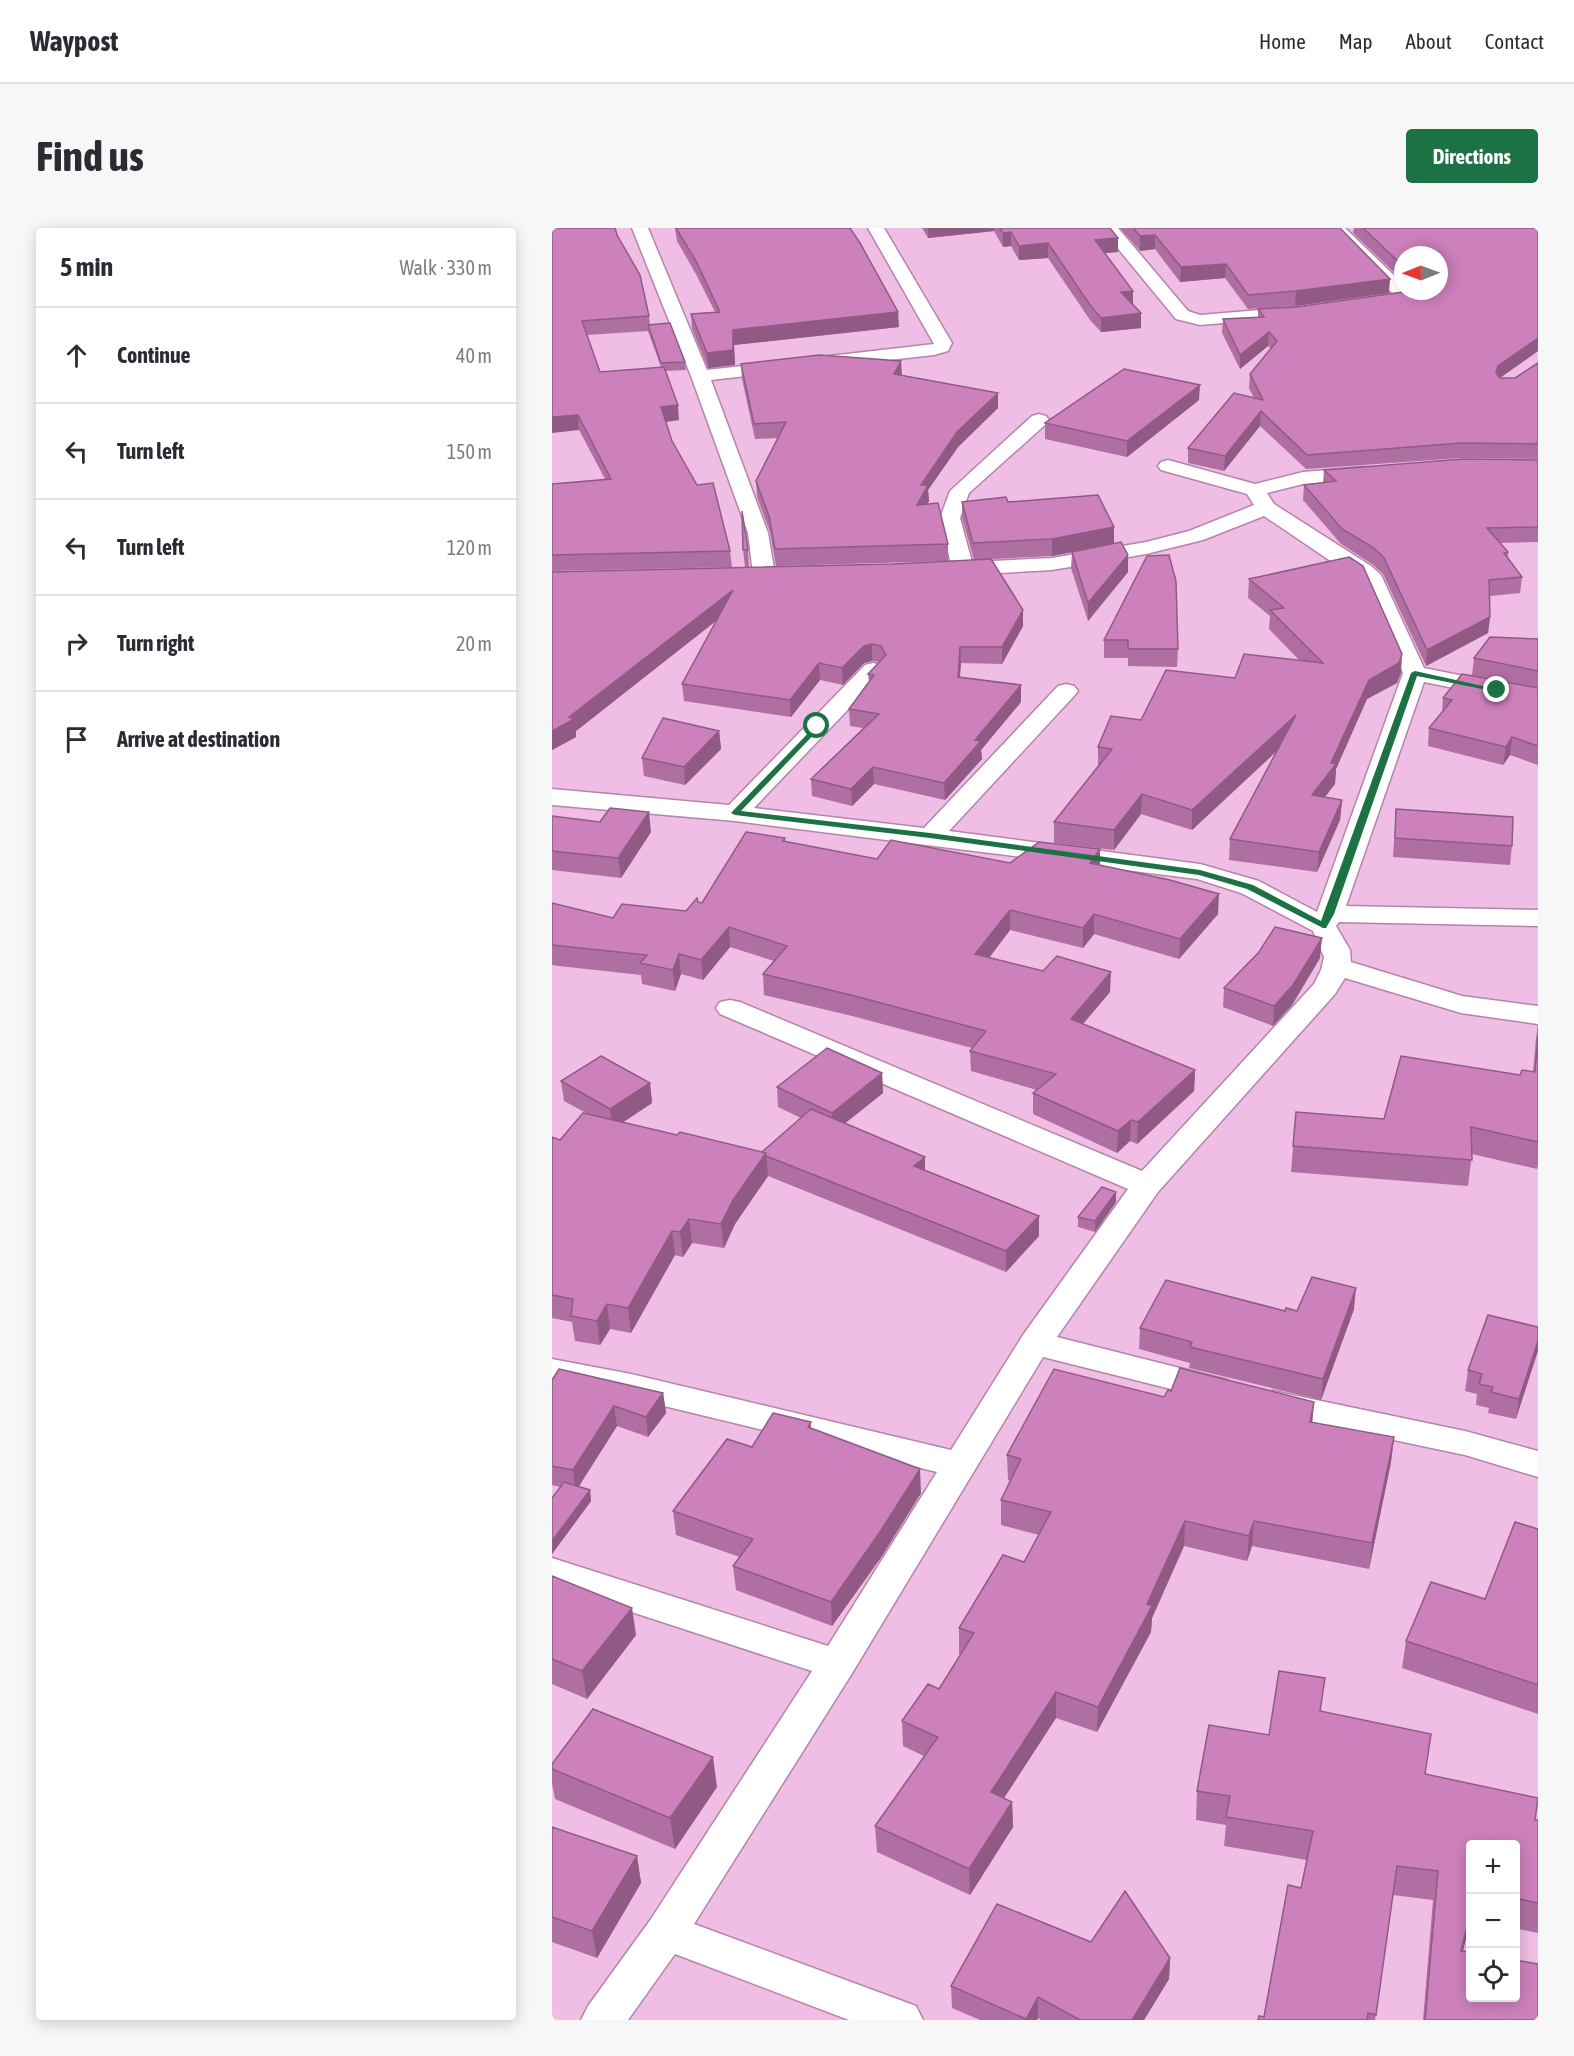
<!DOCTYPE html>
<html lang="en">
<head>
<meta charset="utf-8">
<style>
  :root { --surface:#fff; --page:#f7f7f7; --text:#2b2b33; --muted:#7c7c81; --line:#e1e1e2; --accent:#1d7245 }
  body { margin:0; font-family:"Asap Condensed",sans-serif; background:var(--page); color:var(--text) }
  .controls { position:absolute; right:18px; bottom:18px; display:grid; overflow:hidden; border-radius:6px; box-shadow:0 3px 15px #0003 }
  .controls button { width:54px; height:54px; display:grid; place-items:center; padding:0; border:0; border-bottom:2px solid var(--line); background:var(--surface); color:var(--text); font:30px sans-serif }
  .compass { position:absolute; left:842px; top:18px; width:54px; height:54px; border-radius:50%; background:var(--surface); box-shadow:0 3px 15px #0003; rotate:269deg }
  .stop { position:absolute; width:18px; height:18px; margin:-14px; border:4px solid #1d7245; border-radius:50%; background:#fff }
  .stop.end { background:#1d7245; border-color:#fff; box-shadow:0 2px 6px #0008 }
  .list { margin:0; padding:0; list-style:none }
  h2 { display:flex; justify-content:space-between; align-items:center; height:78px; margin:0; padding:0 24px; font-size:26px }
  h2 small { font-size:20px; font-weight:400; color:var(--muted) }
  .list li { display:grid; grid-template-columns:39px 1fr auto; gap:18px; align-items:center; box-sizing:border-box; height:96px; padding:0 24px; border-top:2px solid var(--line) }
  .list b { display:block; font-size:22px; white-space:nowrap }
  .list em { font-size:20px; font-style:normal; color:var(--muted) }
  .icon { flex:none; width:33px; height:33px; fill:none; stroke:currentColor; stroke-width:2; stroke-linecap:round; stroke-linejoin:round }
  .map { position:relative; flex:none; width:986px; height:1792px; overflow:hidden; border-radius:6px }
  header { display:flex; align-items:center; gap:36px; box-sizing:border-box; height:84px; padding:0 30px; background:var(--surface); border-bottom:2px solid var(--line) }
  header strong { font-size:28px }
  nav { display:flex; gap:33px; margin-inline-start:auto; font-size:21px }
  .intro { display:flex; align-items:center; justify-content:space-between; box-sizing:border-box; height:144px; padding:0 36px }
  h1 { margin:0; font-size:42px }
  .button { padding:15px 27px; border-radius:6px; background:var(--accent); color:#fff; font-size:21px; font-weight:700 }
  main { display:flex; gap:36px; padding:0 36px }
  aside { flex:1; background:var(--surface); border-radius:6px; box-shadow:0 3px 15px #0003 }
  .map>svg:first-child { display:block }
</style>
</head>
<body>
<header>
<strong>Waypost</strong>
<nav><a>Home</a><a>Map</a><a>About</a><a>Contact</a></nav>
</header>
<div class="intro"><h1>Find us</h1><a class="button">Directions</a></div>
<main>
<aside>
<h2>5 min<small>Walk · 330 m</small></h2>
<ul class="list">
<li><svg class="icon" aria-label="ahead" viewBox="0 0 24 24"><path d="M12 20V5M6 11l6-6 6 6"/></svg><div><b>Continue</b></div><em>40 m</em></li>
<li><svg class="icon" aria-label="left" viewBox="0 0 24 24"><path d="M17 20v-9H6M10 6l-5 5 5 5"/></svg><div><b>Turn left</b></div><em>150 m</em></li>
<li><svg class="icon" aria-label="left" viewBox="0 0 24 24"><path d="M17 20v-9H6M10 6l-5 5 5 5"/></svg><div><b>Turn left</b></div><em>120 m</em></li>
<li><svg class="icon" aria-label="right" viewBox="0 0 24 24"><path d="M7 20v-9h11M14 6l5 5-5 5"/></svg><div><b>Turn right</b></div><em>20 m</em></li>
<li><svg class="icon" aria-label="arrive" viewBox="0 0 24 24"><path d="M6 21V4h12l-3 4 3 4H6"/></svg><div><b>Arrive at destination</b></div></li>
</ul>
</aside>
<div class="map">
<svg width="986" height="1792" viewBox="0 0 986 1792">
  <rect width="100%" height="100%" fill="#f0bde4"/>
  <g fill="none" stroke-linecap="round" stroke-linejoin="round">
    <defs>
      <path id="minor" d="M80,0h16l59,142 227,-26 -66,-116h16l68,115 -4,8 -14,4 -223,25 57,153 7,41 -3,5 -8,1 -8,-1 -3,-5 -5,-41 -57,-157z
        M549,0h17l70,83 12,4 98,-8 6,1 3,4 -3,4 -6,1 -98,8 -24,-6z
        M776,0h17l58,56v7h7l2,8 -3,4 -39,6 -6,-1 -3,-4 3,-4 30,-5z
        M487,186l7,2 3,4 -3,4 -77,69 -9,25 12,44 80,-4 94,-16 43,-11 65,-26 -7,-11 -86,-24 -3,-4 3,-4 7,-2 87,24 48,-12 61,-5 7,2 3,4 -3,4 -7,2 -61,5 -36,9 7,11 97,62 10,9 43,93 114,23v14l-114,-23 -78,224 192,4v16l-199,-4 -3,4 14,24 1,12 111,34 76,10v18l-77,-11 -116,-35 -10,16 -177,198 -101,145 170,43 5,8 -5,8 -12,4 -172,-43 -192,318 -157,249 222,82 7,14h-74l-174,-66 -47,66h-47l7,-14 63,-87 161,-248 -260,-85v-28l276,88 109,-174 -306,-74 -79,-15v-24l79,15 320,76 72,-115 105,-146 -408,-175 -4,-6 4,-6 10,-2 10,2 402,169 172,-187 7,-14 3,-13 -11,-26 -72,-38 -44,-14 -462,-58 -183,-16v-16l177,16 136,-140 8,-2 8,2 4,5 -4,5 -127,133 170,20 134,-142 8,-2 8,2 4,5 -4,5 -125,135 251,33 59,17 58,31 86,-239 -40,-90 -99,-67 -61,24 -57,14 -94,16 -89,5 -14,-1 -3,-5 5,-5 -11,-46 10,-27 82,-75z
        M721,1163l192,40 73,20v26l-73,-22 -204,-43 -5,-9 5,-9z"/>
    </defs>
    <!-- minor casing -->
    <use href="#minor" stroke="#b484a9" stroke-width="3"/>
    <!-- minor -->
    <use href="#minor" fill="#fff" fill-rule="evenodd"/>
  </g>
  <!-- wall -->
  <path fill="#b06fa2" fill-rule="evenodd" d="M0,0l97,88 1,9 35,37 1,8 -21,1 14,49 -13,2 6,19 58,110 2,16 -180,4v-87l53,-5 -26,-49zM96,103l13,36 -61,5 -13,-37z
    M123,0h175l49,99 -165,18 1,20 -27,3 -16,-39 -1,-15 24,-2 -18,-36 -20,-35z
    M370,0h188l8,24 -13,1 28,51 8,24 -40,4 -11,-12 -42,-62 -29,2 -8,-14 -8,1 -9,-16 -66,7z
    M568,0h220l49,65 -94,13 -47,3 -23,-31 -45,4 -25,-33 -15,2z
    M802,0h184v123l-38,27h15l23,-15v96l-77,-1 -155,11 -46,-43 -36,45 -36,-8v-15l66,-50 -5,-10 1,-14 21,-25 -3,-3 -28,23 -18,-36 1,-14 35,-2v-8l38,-2 143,-16 -36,-36v26l-50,-48z
    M189,136l161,11 96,18v15l-40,39 -30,43 1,11 -2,3 21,40v17l-172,5 -6,-34 -13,-35 -1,-16 22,-43 -23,1 -13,-60z
    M647,172l-72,57 -82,-18v-16z
    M986,232v82l-38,1 8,9v5l14,20 -2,16 -30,3v21l-2,16 -62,33 -43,-92 -11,-10 -31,-20 -38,-44 1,-15 19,-2 1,-13z
    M410,274h46l106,41 14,12v17l-40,49 -17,-53 1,-16 -20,4 -78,4 -12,-42z
    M191,322h5l1,17h-4z
    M595,328l31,93 -1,18 -49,-1v-8h-24v-18z
    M0,344l471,38v16l-21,38 -41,-1 -1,14 61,8v17l-40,48 1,9 -37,41 -71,-16 -22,22 -40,-10 -1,-17 52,-51 -13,-2 -1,-17 20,-27 -1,-8 11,-12 -7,-1 -8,2 -21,22 -23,-5 -29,37 -107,-16 -2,-17 35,-64 -141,111v6l-24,13z
    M697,351l152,94 -4,10 -30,16 -31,70 -1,15 -10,13 17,3 -2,20 -23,52 -88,-12 1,-21 47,-88 -85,79 -51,-16 -27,36 -60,-7v-21l44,-55v-20l43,-27 94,-42 65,-17 -31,-32 1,-13 -22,-18z
    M986,411v126l-28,-10 -7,10 -75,-19 1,-18 13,-15 1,-15 29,-23 2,-17z
    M167,503l2,18 -36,36 -41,-9 -2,-18z
    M844,581l116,37 -2,19 -117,-8z
    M0,588l99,16 -30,46 -69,-8z
    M233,610v4l92,17 133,4 90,-14v16l118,49 -39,45 -85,-25 -11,14 -73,-18 -21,28 121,34 -27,32 112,46 -1,21 -57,53 -7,-3 -13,12 -84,-39v-21l4,-3 -66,-19 -1,-20 2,-3 -120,-32 -88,-21 -1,-21 11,-13 -44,-14 -27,33 -22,-6 -6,17 -33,-7 -1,-9 -82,-9 -7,-1v-62l61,15 73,-7 12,-9 4,1z
    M768,730l-28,47 -19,21 -50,-19 1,-19z
    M986,795v142l-1,4 -65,-15 -4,32 -177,-14 5,-60 88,7 136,-44 13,-3 3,-34z
    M330,845l1,20 -38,30 80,48 114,45v20l-33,36 -238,-96 -33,48 -11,24 -32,-5 -9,14 -8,-2 -44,78 -21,-4 -10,16 -25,-4 -3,-19 -20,-4v-181l8,3 26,-27 -22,-12 -3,-20 89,2 2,20 -29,19 54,13 85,17 39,-34 -23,-11 -1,-20z
    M564,964v10l-21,30 -17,-5v-10z
    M802,1081l-33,91 -132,-32 1,-5 -51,-14 1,-21 145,-17z
    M986,1099l-22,92 -28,-6 1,-5 -13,-3 1,-11 -12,-3 3,-21z
    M0,1152l111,13 3,20 -18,24 -31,-11 -39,61 12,3 1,11 -39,53v-56l8,-11 -8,-2z
    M612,1169l230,40 -3,25 -22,107 -117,-23 -5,15 -63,-15 -32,72 -1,14 -54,100 -41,-14 -52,80 8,4 1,25 -43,68 -93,-43 -2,-26 49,-70 -21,-10 -1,-25 37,-32 22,-35h-2v-26l65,-66 15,-27 -38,-10v-25l9,-19 -2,-1 -1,-25z
    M259,1194v6l110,65 -39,63 -50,70 -96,-36 -3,-24 7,-9 -64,-22 -3,-24 79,-64z
    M986,1301v185l-136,-46 4,-27 79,-42z
    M0,1348l84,59 -49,64 -35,-15z
    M769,1483l104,63 113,46v113l-23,-5v-83h-45l-7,106 75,69h-115l10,-120 -40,-5 -18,125h-117l6,-3 37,-129 6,-28 -83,-14 2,-21 -30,-5 1,-29 72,-56z
    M0,1536l165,23 -42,62 -120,-50 -3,-16z
    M0,1599l85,29 4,27 -44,75 -45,-16z
    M539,1714l79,16 -1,21 -25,41h-103l-3,-2 -1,2h-57l-28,-12 -1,-22z"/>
  <!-- shaded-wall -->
  <path fill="#905a84" d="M376,0h66v3l-66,7z
    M459,4v14l-8,1v-14z
    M603,7v14l-15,2v-15z
    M566,10v14l-24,2 1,-14z
    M496,15v15l-29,2v-14z
    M674,36l-1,14 -45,4 1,-15z
    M838,51l-1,14 -94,13 1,-15z
    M581,63v15l-12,-14z
    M346,84l1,15 -165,18 1,20 -27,3 -1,-15 26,-23z
    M589,85v15l-40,4v-14z
    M717,104l-1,14 -28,23v-14z
    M986,110v13l-41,29 -1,-7 2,-7z
    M349,133l1,14 -8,-1z
    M648,157l-1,15 -72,57v-16z
    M446,165v15l-40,39 -30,43 1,11 -11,20 -1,-16 4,-20 36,-53z
    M126,177l1,15 -16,2 -2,-15z
    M709,183l-1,15 -36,45 1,-15z
    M26,187l1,15 -27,3v-16z
    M562,299v17l-62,12v-17z
    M576,327v17l-40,49v-18z
    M181,362l2,16 -159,125v6l-24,13v-19z
    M471,382v16l-21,38v-17z
    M938,389l-2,16 -62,33 1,-16z
    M320,416v17l-8,2 -21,22 -1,-17 22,-22z
    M408,419l1,16 -3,31v-17z
    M850,426l-1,19 -4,10 -30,16 -31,70 -1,15 -24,31 1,-20 19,-32 38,-83z
    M267,435l1,17 -29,37 -1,-17z
    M469,457v17l-40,48 1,9 -37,41 -1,-17 31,-43z
    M744,487l-1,19 -103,96v-20z
    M167,503l2,18 -36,36 -1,-18z
    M960,509l-2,18 -7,10 3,-18z
    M321,539l1,17 -22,22 -1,-17z
    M590,566l-1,20 -27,36v-20z
    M790,572l-2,20 -23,52 2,-20z
    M97,584l2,20 -30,46 -3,-20z
    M548,621v20l-10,-6z
    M667,666l-1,20 -39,45 1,-20z
    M458,682v20l-34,45 -1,-21z
    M542,686v20l-11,14v-20z
    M177,699l1,20 -27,33 -2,-20z
    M770,710l-2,20 -28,47 -19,21 1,-20z
    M127,726l2,20 -6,17 -2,-21z
    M559,744l-1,20 -40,47 1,-20z
    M643,842l-1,21 -57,53 1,-22z
    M330,845l1,20 -50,40 -1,-20z
    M98,855l2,20 -39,26 -3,-20z
    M579,892l-1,21 -13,12 1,-22z
    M214,925l2,23 -33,48 -11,24 -3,-24 12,-24z
    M373,929v21l-11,-12z
    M564,964v10l-21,30v-11z
    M487,988v20l-33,36v-21z
    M137,991l3,24 -9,14 -3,-25z
    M120,1003l3,24 -44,78 -3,-25z
    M804,1060l-2,21 -33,91 2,-21z
    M55,1076l3,25 -10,16 -3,-24z
    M986,1113v10l-22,68 3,-20z
    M111,1165l3,20 -18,24 -2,-20z
    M762,1174l-2,25 -2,-5z
    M62,1178l3,20 -41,65 -3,-21z
    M842,1209l-3,25 -22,107 3,-26z
    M368,1241l1,24 -39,63 -50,70 -1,-24z
    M38,1262l1,11 -39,53v-13z
    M633,1293l-1,25 -32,72 -1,14 -54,100 1,-25 49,-103z
    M702,1293l-2,25 -5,15 2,-25z
    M80,1380l4,27 -49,64 -5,-28z
    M504,1464v26l-65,100v-26z
    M161,1529l4,30 -42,62 -5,-31z
    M460,1574l1,25 -43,68 -1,-26z
    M85,1628l4,27 -44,75 -5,-27z
    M918,1686v9l-14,56 5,-28z
    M618,1730l-1,21 -25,41h-12z
    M486,1769v21l-1,2h-11z"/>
  <!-- building -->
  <path fill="#cd81bc" stroke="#905a84" stroke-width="1.5" d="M0,0h63l2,7 23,40 9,41 -67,5 18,51 64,-5 14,38 -17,2 11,34 25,44 16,-2 17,68 -178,4v-71l59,-5 -33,-64 -26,2z
    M124,0h174l10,15 38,69 -165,18v20l-26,3 -16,-39 29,-2 -24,-51z
    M448,0h110l8,10 -23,2 38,51 -12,1 20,21 -40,5 -11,-13 -42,-62 -29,3 -8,-14 -8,1z
    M581,0h207l50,51 -94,12 -48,4 -22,-31 -45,3 -26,-32 -15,1z
    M811,0h175v110l-40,28 -2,7 4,5h15l23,-15v81l-76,-1 -155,12 -46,-44 -36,45 -37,-8 46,-55 29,7 -13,-26 27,-33 -8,-9 -29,23 -17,-36 41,-2 -6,-8 38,-2 114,-16h29v-36h-36v11z
    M118,95l15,39 -24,1 -13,-38z
    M267,127l82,6 -7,13 104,19 -41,39 -36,53h7l-11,20 21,-2 10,41 -173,5 -6,-33 -13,-35 30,-59 -32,2 -13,-60z
    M572,141l76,16 -73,56 -82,-18z
    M911,231l75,1v67l-51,1 21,24 -4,1 18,24 -33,3 1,37 -63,33 -43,-92 -10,-10 -32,-19 -38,-44 32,-4 -12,-11z
    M546,267l16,32 -62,12 -79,4 -11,-41 44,-5 2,5z
    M190,283l6,39h-5z
    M569,314l7,13 -40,48 -16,-51z
    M617,327l7,26 2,68h-50v-9h-24l43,-84z
    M797,329l14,9 39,88 -3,9 -30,17 -38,83 5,1 -24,31 30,5 -23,52 -89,-13 66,-124 -104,95 -50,-16 -28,36 -60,-8 58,-73 -14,-2 13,-31 30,4 25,-50 69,8 9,-24 79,9 -53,-53 14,-2 -35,-29z
    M439,331l32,51 -21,37h-42l-2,30 63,8 -46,55 6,1 -37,42 -71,-16 -22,22 -40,-10 68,-65 -30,-5 25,-34 -6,-1 18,-19 -5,-9 -9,-2 -8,2 -22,22 -23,-5 -29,37 -108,-16 51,-94 -164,127 5,2 -22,12v-159l341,-8z
    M938,409l48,2v32l-64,-13z
    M910,446l76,14v58l-26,-9 -6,10 -77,-19 23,-28 -9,-2z
    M111,490l56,13 -35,36 -42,-9z
    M58,580l39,4 -31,46 -66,-7v-35l48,6z
    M844,581l117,8 -1,29 -117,-8z
    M194,604l39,6 -2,3 94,18 14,-19 119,23 29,-21 61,7 -10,14 80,17 49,14 -39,45 -86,-25 -11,14 -73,-18 -35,44 68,17 14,-15 54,16 -40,47 124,51 -57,52 -7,-2 -13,11 -85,-38 23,-19 -86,-23 16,-20 -135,-36 -88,-21 24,-28 -58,-19 -28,33 -22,-6 -6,16 -33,-7 7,-8 -95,-10v-42l61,15 9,-14 64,7 11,-13 1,4 4,1z
    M723,699l47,11 -29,47 -19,21 -50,-18 35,-36z
    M986,808v106l-67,-15 1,33 -179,-14 3,-34 88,7 17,-63 119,19 2,-5 13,2z
    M275,820l55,25 -50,40 -55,-26z
    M49,828l49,27 -40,26 -49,-28z
    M259,881l114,48 -11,9 125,50 -33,35 -240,-95v-3l-4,-1z
    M31,885l94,22 3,-3 86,21 -33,47 -12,24 -32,-5 -9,13 -8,-1 -44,77 -21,-4 -10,17 -26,-5 2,-17 -21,-4v-158l8,3z
    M550,959l14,5 -21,29 -17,-4z
    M760,1049l44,11 -33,91 -133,-32 2,-5 -52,-14 26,-48 119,31 1,-3 11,3z
    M936,1087l50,12v14l-19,58 -28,-7 2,-5 -14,-3 3,-10 -14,-4z
    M628,1140l134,34 -4,20 84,15 -22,106 -118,-22 -5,15 -64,-15 -38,83 5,2 -54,101 -42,-15 -65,100 21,10 -43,67 -94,-43 63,-89 -36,-16 26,-37 11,5 35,-56 -15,-5 44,-73 21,7 27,-50 -50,-12 20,-41 -14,-4 47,-86 110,28 4,-7 3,1z
    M7,1141l104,24 -17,24 -32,-11 -41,64 -21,-4v-86z
    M221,1185l38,9 -3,5 112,42 -40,63 -49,70 -98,-36 20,-27 -80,-28 54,-72 25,8z
    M12,1254l26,8 -38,51v-43z
    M963,1294l23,7v156l-132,-44 25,-59 54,17z
    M0,1348l80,32 -50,63 -30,-12z
    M727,1443l46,7 -5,33 111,23 -6,40 113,24 -3,22h3v83l-23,-5v-53h-45v69l-9,37 9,1v46h45v-38l23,4v56h-113l13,-149 -41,-5 -21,149 -8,-2 -1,7h-109l1,-4 5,1 24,-132 13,3 12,-57 -87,-14 4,-21 -33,-5 12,-66 60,10z
    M41,1481l120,48 -43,61 -118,-49v-5z
    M0,1599l85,29 -45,75 -40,-14z
    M573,1663l45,67 -38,62h-52l-42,-23 -12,22 -75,-33 46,-82 94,38z"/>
  <!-- route -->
  <path fill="#1d7245" d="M863,443l86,19 -4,2 -80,-16 -83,238 -8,14h-3l-76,-39 -48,-14 -269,-37 -195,-23 -4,-2 86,-89h3v4l-79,83 189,22 270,37 53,15 68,36 90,-248z"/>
</svg>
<div class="controls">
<button>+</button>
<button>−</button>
<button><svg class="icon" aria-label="locate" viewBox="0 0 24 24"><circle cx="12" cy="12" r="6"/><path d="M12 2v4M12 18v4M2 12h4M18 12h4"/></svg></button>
</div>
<svg class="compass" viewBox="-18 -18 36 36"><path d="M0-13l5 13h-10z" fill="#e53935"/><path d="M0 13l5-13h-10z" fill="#7c7c81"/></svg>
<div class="stop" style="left:265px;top:498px"></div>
<div class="stop end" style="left:945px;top:462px"></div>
</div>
</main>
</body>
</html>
